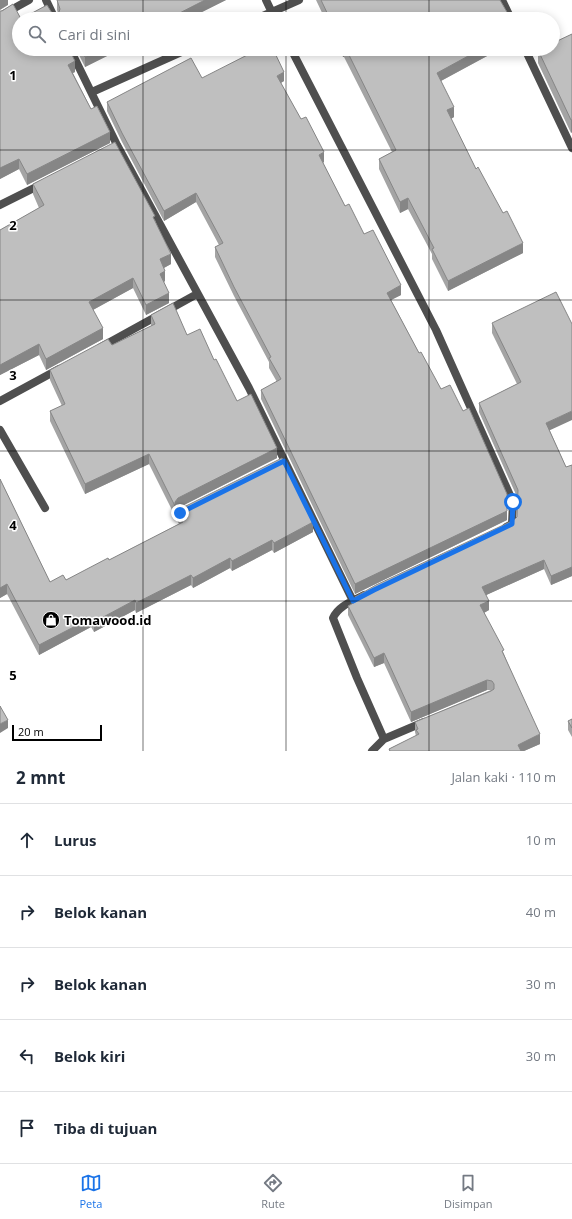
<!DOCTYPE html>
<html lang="id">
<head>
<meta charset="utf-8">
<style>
  :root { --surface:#fff; --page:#f2f2f3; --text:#1f2937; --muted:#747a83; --line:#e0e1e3; --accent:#1a73e8 }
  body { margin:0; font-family:"Open Sans",sans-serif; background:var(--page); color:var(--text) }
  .scale { position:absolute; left:12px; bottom:10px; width:90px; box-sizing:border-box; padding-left:4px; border:2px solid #000; border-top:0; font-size:11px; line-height:14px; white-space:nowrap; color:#000; -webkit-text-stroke:3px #fff; paint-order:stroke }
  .stop { position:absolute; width:12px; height:12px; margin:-9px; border:3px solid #1a73e8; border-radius:50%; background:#fff }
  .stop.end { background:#1a73e8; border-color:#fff; box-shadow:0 1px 4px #0008 }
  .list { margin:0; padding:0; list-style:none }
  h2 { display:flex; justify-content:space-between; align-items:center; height:52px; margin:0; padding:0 16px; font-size:17px }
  h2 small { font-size:13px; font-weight:400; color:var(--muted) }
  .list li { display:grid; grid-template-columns:26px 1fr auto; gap:12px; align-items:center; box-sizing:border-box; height:72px; padding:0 16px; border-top:1px solid var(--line) }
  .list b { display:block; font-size:15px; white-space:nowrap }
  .list em { font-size:13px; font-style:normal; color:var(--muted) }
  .icon { flex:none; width:22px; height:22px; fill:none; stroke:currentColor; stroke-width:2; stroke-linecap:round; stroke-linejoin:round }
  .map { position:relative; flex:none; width:572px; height:751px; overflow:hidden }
  .search { position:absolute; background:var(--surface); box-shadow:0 2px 10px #0003; left:12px; right:12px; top:12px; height:44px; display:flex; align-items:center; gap:10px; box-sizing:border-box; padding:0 14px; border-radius:22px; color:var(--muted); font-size:15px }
  .sheet { height:412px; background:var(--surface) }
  nav { display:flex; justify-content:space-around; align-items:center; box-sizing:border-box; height:56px; border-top:1px solid var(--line); background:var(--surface); font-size:11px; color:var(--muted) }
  nav a { display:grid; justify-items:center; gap:2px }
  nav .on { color:var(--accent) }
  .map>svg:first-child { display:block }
</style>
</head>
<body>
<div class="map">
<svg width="572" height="751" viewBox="0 0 572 751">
  <rect width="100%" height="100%" fill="#fff"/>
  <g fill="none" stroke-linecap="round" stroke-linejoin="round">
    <!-- minor -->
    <path stroke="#4f4f4f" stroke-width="8" d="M46,0l9,19
      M266,0l9,19
      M502,0l9,19
      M0,16l29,-16
      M256,19l43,-19
      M70,49l47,96 132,243 104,213
      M291,49l145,281 77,172 -1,22 -6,3
      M525,49l47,99
      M92,92l96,-43
      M0,205l42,-21
      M101,347l96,-53
      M0,401l59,-32
      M0,430l45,78
      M364,595c-11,6 -26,11 -31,23l24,60 27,61 40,-17
      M372,751l12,-12"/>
  </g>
  <!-- wall -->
  <path fill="#a4a4a4" d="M57,0h169l-38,19h-169v30h50l6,12v11l-2,1 18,36 6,-3 13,26v11l-83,42 -8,-16 -19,10v-168h2l11,-7 8,15 26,-14 5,8 5,1 1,-1 -1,-3z
    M316,0h184l11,19h-186z
    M572,34v98l-1,1 -33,-70v-13z
    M76,49h45l-36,18z
    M339,49h161l-59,32 13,36 -3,2 25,50 47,84 -75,38 -16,-32v-5l-24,-45 -8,4 -21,-44v-10l13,-7 -48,-95h-1z
    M202,78l82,3 -3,2 43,79 -1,1 22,43 19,28 37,61 -10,5 28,53 22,36 66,114v17l-152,74 -94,-195v-9l16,-8 -8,-14v-6l-35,-66 -19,-39v-10l4,-2 -23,-43 -32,19 -42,-79 -15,-31v-9z
    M33,184l122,36 16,44 -7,4 1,13 -1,1 5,21 -23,12 -13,-27 -40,22 10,29 -57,31 -7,-15 -39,20v-145l39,-22 -6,-14z
    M151,315l36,20 27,25 23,41 40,57 -99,50h1l134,24 -39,21 -2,-3 -40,21 -2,-3 -37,20 -2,-3 -55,28 -1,-3 -41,22 -3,-5 -52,28 -32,-61 -7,4v-119l50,103 16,-2 43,-20 70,-36 -30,-60 -64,30 -35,-73v-10l12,-5 -12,-26v-10l62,-25 39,-19z
    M492,323l58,108 16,36 6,-2v111l-21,9 -7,-16 -58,26 3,15 -5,3 20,41 36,90 -16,7h-135v-2l27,-13 -1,-4v-10l76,-32h-4l-76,32 -27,-59 -10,4 -26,-52v-9l7,-4v-5l159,-77 3,-3 1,-18 -39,-87v-9l38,-19 -25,-51z
    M572,719v18l-4,-7v-9z"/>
  <!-- shaded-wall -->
  <path fill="#868686" d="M0,0h8v5l-8,5z
    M205,0h21l-38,19h-20z
    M100,49h21l-36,18v-10z
    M343,49h1v8h-1z
    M481,49h19l-63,34v-10z
    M75,61v11l-7,3v-10z
    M284,72v9l-7,4v-9z
    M454,107v10l-7,4v-11z
    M571,120h1v12l-1,1z
    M110,132v11l-83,42v-11z
    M324,152v10l-5,2v-9z
    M19,159v10l-19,10v-11z
    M196,193v9l-32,19v-10z
    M408,198v11l-8,4v-11z
    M523,243v10l-75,38v-10z
    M171,254v10l-11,6v-11z
    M165,271v10l-5,3v-10z
    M133,278v10l-44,24v-10z
    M401,285v10l-14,7v-9z
    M169,293v10l-23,12v-10z
    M103,328v11l-57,31v-11z
    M39,344v11l-39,20v-10z
    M572,411v9l-26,12v-9z
    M277,448v10l-99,50 -2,2 -1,-8 3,-4z
    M149,454v10l-64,30v-10z
    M507,494v26l-152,74v-10z
    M313,522v10l-39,21v-10z
    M272,540v10l-40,21v-10z
    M230,558v10l-37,20v-10z
    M544,560v9l-62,28v-10z
    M572,567v9l-21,9v-9z
    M191,575v10l-55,28v-10z
    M7,584v10l-7,4v-10z
    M135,600v10l-41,22v-10z
    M489,601v9l-9,5v-10z
    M91,618v9l-52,28v-10z
    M384,653v10l-10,4v-9z
    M487,680v10l-76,32v-10z
    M8,720v8l-8,5v-9z
    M540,734v10l-16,7h-6v-6z"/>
  <!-- building -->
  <path fill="#bfbfbf" stroke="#868686" d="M57,0h148l-37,19h-2l-1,-2 -4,2h-142v30h50l6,12 -7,4 23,44 6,-3 13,26 -83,42 -8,-15 -19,9v-157h2l11,-7 8,15 26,-14 5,8 5,1 2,-2 1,-3z
    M321,0h179l11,19h-181z
    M572,34v86h-1l-33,-70 2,-1h13v-6z
    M81,49h19l-15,8z
    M259,49h14l11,23 -7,4 24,43 5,-2 18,35 -5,3 26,51 4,-2 15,30 9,-4 28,55 -14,8 32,60 2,-1 20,37 9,-4 13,26 6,-3 38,86v17l-152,73 -94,-194 20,-11 -12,-21 2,-1 -37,-70 -19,-40 8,-4 -27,-50 -32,18 -42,-78 -15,-31 84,-44 11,20z
    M346,49h135l-44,24 17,34 -7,3 29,59 2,-2 25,46 4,-2 16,32 -75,38 -16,-32 2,-1 -26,-50 -8,4 -21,-43 17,-9z
    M115,142l40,74 -2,1 18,37 -11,5 5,12 -5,3 9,19 -23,12 -13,-27 -44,24 14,26 -57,31 -7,-15 -39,21v-135l44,-25 -11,-21z
    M556,292l16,32v87l-26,12 20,44 6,-2v102l-21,9 -7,-16 -62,27 7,14 -9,4 24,45 -2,1 38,83 -22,11 3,6h-131l-1,-2 30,-15 -3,-4 2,-1 -3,-7 76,-31 3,-2v-5l-2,-3 -5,-1 -76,32 -27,-59 -10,5 -26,-52 9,-5 -2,-4 21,-12 138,-65 3,-3 1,-27 -39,-87 42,-21 -29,-59z
    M173,303l14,32 13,-6 14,31 2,-1 21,42 14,-7 26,54 -99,50 -3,4v4l4,2h3l100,-50 31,64 -39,21 -2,-3 -40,21 -2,-3 -37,20 -2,-3 -55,28 -1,-3 -41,22 -3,-4 -52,27 -32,-61 -7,4v-109l50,103 13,-7 3,5 42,-22 1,2 74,-38 -34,-68 -64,30 -35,-73 15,-7 -15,-34 58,-31 4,6 43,-21 -4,-9z
    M0,706l8,14 -8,4z
    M572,719v9l-4,-7z"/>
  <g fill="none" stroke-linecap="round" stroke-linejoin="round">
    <!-- route -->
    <path stroke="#1a73e8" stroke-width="5" d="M180,513l104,-52 69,140 21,-11 138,-66 1,-22"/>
  </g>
  <!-- grid -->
  <path fill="none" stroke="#000" stroke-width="1" stroke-opacity="0.55" d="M143,0v19M286,0v19M429,0v19M143,49v702M286,49v702M429,49v702M0,150h572M0,300h572M0,451h572M0,601h572"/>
  <!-- icons -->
  <defs>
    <symbol id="shop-disc" viewBox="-11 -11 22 22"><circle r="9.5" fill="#000" stroke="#fff"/><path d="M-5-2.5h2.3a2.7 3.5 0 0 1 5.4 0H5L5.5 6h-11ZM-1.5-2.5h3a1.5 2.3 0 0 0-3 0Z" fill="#fff"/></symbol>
  </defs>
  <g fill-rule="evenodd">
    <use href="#shop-disc" x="41" y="610" width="20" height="20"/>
  </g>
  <g text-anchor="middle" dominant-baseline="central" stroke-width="3" stroke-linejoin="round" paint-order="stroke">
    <!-- poi labels -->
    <g font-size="13" font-weight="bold" fill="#000" stroke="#fff" text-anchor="start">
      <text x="64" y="620">Tomawood.id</text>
    </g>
  </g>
  <g font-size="13" text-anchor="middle" font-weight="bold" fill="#000" stroke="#fff" stroke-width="3" stroke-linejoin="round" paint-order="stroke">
    <text x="13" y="80">1</text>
    <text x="13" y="230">2</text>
    <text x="13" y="380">3</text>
    <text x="13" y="530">4</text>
    <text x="13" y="680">5</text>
  </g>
</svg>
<div class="scale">20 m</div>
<div class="stop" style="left:513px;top:502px"></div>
<div class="stop end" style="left:180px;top:513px"></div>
<div class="search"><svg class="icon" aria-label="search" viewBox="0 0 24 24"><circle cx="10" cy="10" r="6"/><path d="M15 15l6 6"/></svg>Cari di sini</div>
</div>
<section class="sheet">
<h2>2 mnt<small>Jalan kaki · 110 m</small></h2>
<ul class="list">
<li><svg class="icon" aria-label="ahead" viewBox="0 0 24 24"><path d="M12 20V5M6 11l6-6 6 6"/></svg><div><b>Lurus</b></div><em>10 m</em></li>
<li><svg class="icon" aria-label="right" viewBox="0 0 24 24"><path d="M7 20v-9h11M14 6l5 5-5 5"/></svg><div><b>Belok kanan</b></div><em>40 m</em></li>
<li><svg class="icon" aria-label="right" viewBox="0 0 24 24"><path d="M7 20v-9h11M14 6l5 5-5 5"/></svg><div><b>Belok kanan</b></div><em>30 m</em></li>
<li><svg class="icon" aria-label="left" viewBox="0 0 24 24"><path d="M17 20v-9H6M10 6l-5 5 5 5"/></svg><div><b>Belok kiri</b></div><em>30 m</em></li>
<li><svg class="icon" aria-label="arrive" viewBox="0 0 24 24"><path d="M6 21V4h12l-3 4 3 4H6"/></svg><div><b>Tiba di tujuan</b></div></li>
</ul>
</section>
<nav>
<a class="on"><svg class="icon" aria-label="map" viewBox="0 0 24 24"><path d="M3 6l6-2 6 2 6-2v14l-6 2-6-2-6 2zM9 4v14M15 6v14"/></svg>Peta</a>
<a><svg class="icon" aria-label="directions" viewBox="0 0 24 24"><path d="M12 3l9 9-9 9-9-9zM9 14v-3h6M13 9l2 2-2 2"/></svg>Rute</a>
<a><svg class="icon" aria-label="saved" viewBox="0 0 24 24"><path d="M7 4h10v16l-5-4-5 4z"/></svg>Disimpan</a>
</nav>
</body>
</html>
